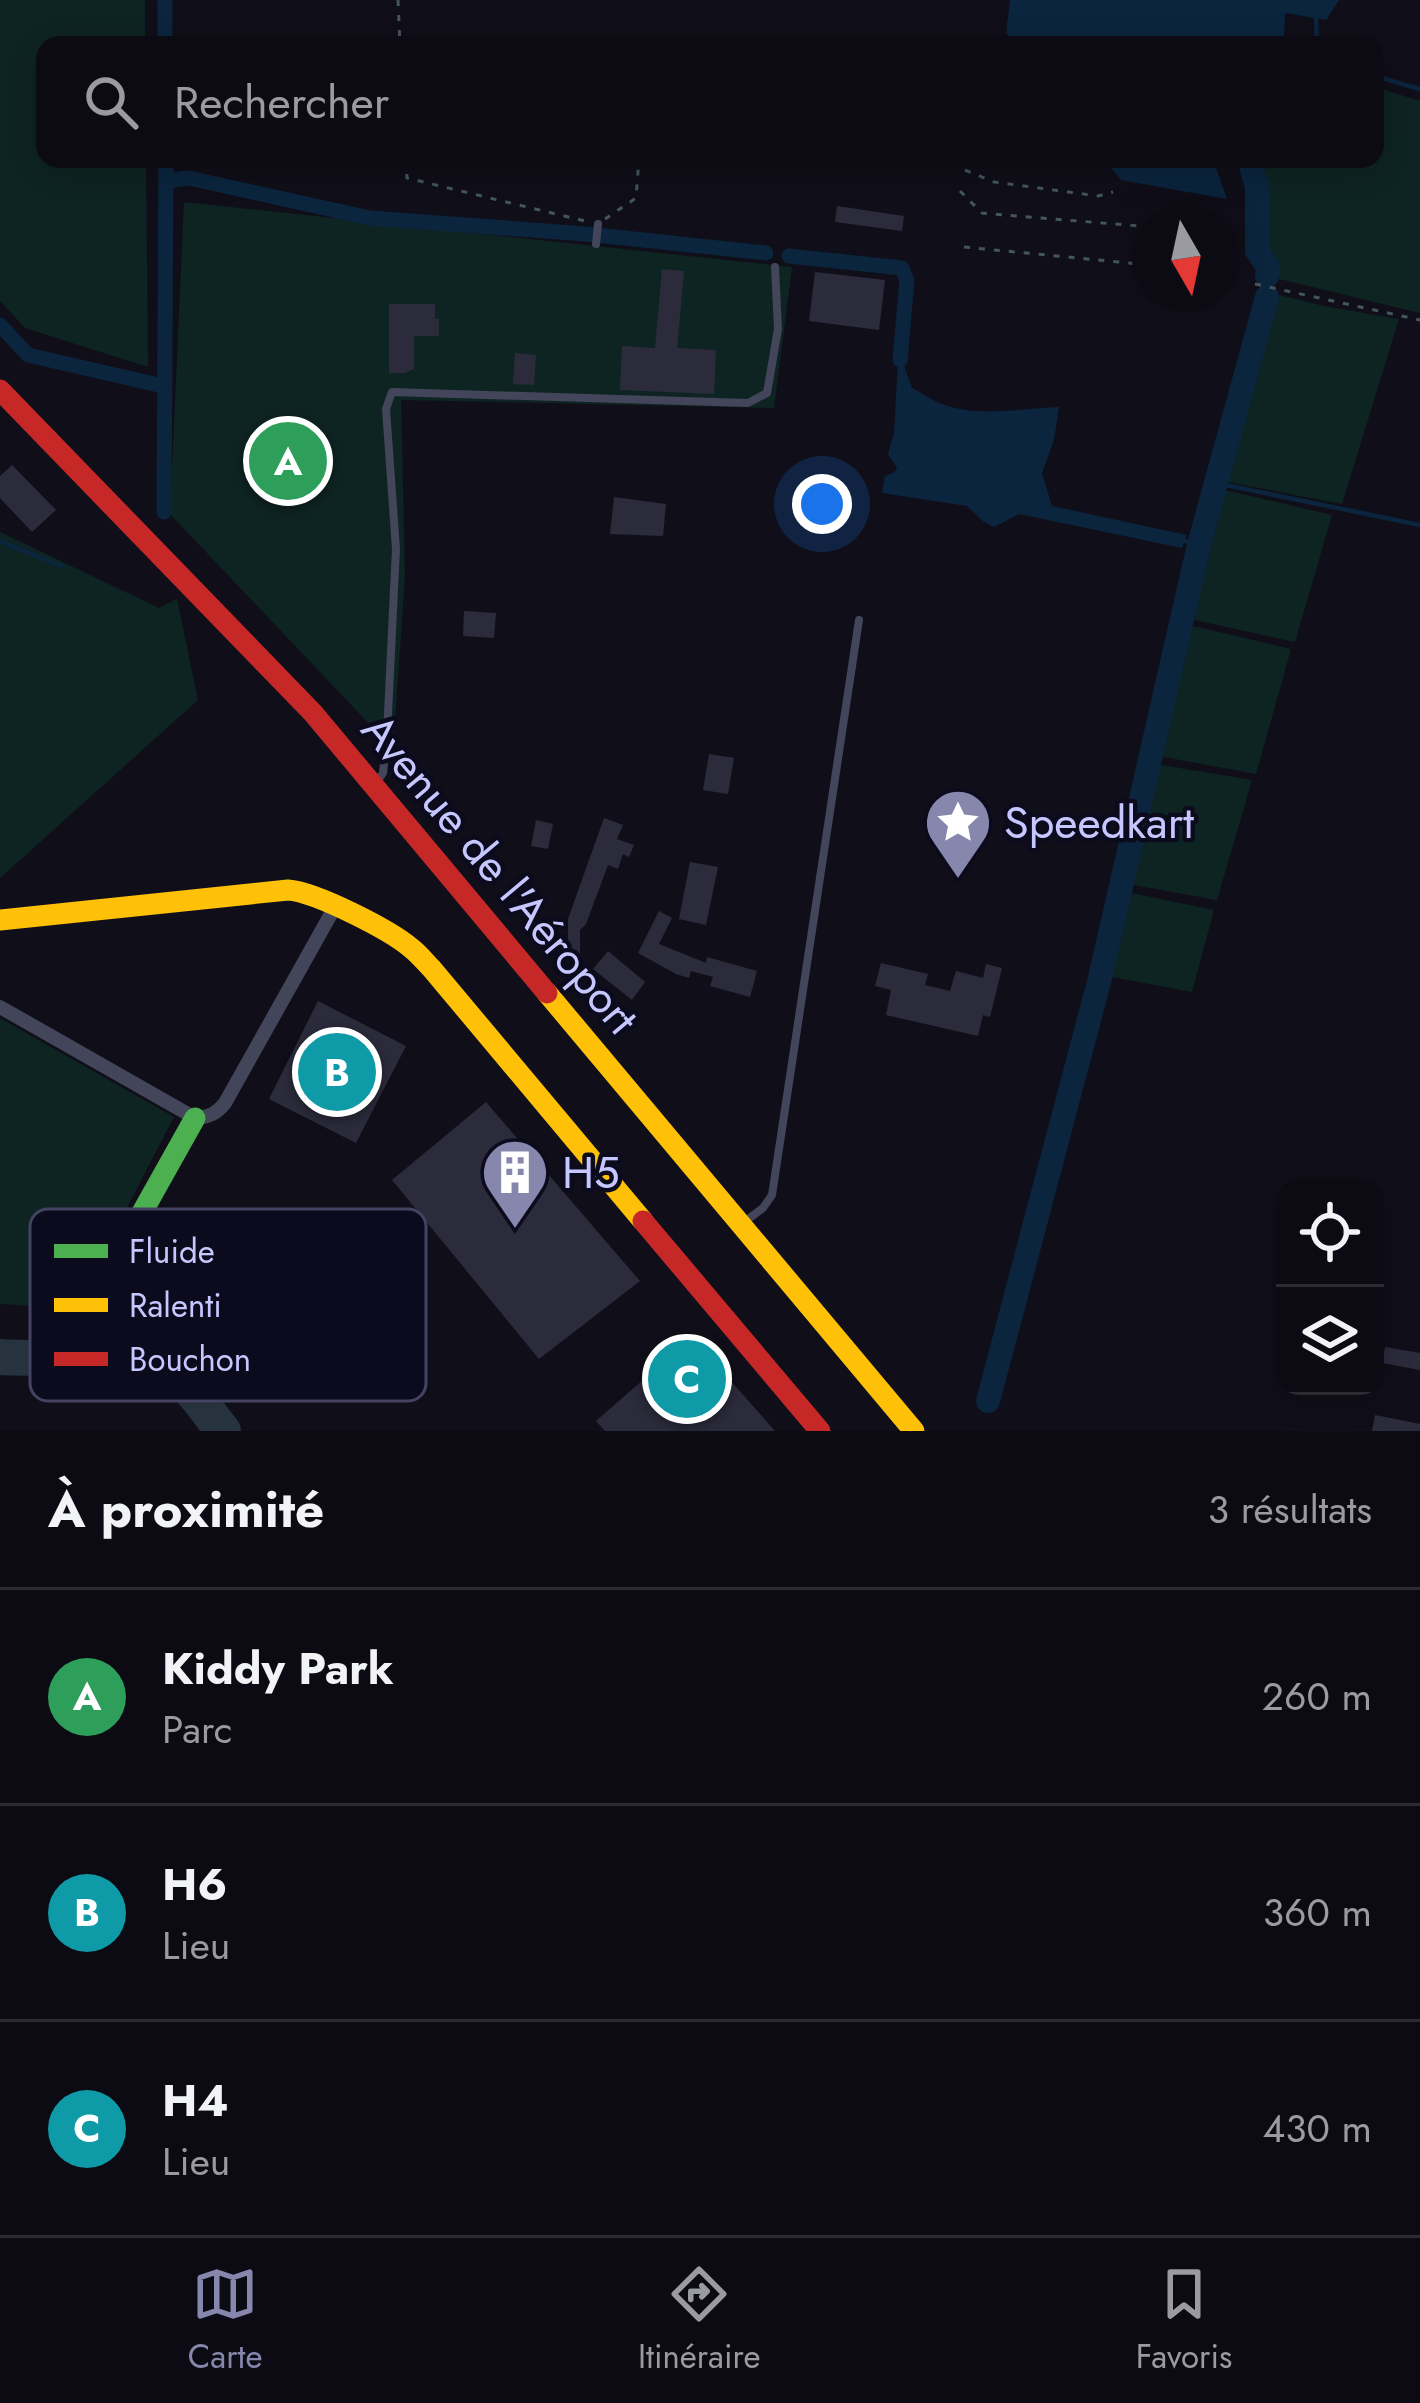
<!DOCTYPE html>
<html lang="fr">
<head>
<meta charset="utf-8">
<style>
  :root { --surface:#0c0b13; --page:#1a1921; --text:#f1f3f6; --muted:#9a9ba0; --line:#2c2b33; --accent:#8787ae }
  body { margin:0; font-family:Jost,sans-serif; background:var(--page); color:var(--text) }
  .controls { position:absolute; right:36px; bottom:36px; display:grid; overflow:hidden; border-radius:24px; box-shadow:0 6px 30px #0003 }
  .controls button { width:108px; height:108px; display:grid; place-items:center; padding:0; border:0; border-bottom:3px solid var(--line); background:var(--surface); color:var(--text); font:60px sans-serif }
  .compass { position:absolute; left:1132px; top:204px; width:108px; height:108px; border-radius:50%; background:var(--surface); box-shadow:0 6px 30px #0003; rotate:171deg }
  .you { position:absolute; left:822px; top:504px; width:42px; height:42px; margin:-30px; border:9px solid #fff; border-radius:50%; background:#1a73e8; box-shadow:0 0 0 18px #1a73e833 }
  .badge { display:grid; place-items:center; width:78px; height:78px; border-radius:50%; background:var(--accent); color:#fff; font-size:39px; font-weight:700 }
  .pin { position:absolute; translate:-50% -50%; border:6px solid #fff; box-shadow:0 3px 12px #0006 }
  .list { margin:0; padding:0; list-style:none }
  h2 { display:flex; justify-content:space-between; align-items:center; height:156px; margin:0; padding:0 48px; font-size:51px }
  h2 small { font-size:39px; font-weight:400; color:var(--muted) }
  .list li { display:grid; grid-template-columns:78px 1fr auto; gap:36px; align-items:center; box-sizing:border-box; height:216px; padding:0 48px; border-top:3px solid var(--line) }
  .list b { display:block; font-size:45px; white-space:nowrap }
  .list p { margin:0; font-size:39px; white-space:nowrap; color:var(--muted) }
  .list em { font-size:39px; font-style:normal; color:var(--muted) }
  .icon { flex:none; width:66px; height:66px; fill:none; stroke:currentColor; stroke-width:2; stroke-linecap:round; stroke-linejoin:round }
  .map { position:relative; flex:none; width:1420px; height:1431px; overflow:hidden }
  .search { position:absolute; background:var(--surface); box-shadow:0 6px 30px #0003; left:36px; right:36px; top:36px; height:132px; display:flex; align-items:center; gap:30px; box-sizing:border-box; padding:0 42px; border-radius:24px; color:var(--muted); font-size:45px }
  .sheet { height:804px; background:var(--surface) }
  nav { display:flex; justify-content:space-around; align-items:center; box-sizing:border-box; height:168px; border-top:3px solid var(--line); background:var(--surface); font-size:33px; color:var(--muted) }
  nav a { display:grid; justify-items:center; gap:6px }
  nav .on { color:var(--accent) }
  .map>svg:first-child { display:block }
</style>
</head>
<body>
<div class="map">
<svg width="1420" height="1431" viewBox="0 0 1420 1431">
  <rect width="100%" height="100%" fill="#100f19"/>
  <!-- green -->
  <path fill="#0e2422" d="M0,0h145v45h-100v114h101l2,208 -123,-39 -25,-27z
    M1375,87l45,14v212l-153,-37 -12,-117h120z
    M184,202l608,65 -18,141 -373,-8 4,176 -12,173 -223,-235z
    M1271,293l53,13 75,13 -57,185 -120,-23 21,-74z
    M1225,490l107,25 -37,127 -104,-23z
    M0,532l159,76 18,-9 21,101 -198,178z
    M1189,625l102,24 -35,125 -97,-18z
    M1155,764l97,16 -35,120 -89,-16z
    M1126,892l88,18 -22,82 -85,-16z
    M0,1018l174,99 -61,117 -64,21 17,53 -66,-4z"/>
  <!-- water -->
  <path fill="#0b253e" d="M1010,0h329l-13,20 -41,-7 -1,32h-269l-9,-12z
    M1104,159h112l-1,6 12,34 -106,-19z
    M902,360l10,28c12,6 23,15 36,18 35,11 75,2 111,1l-5,33 -12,33 10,33 135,29 -5,13 -163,-34 -25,13 -11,-6 -16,-15 -85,-13 3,-17 10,-4 2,-4 -9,-14 6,-21 4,-72z"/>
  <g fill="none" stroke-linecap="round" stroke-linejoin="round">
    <!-- stream -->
    <path stroke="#0b253e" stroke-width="4.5" d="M1316,18l1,27
      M1375,76l45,13
      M1216,483l204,42
      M0,541l61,25
      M1185,541l14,4"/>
    <!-- canal -->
    <path stroke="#0b253e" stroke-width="15" d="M165,0v45
      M166,181l23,-3 181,40 216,16 180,19
      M789,256l113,12 5,13 -7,79
      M0,325l28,30 135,31
      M164,512l2,-353"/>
    <!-- river -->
    <path stroke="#0b253e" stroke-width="24" d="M1249,159l8,28v64l11,16 -1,9
      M988,1401l112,-423 99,-433 68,-248"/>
    <!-- taxiway -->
    <path stroke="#26323d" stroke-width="36" d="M0,1357c38,2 154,0 180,22 16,14 29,35 43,52"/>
  </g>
  <!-- building -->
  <path fill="#2c2b3c" d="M837,206l67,10 -2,15 -67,-9z
    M662,269l22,2 -7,77 39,2 -2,44 -94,-4 2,-44 33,2z
    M815,272l70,8 -6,50 -70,-9z
    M389,304h46v15h4v17h-25v33l-9,4h-16z
    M515,353l21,2 -2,30 -21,-1z
    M12,465l44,45 -24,22 -32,-34v-22z
    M614,497l52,7 -3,32 -53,-2z
    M464,611l32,2 -2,25 -31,-2z
    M709,754l25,4 -6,36 -25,-4z
    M604,818l19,7 -6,14 17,6 -5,12 -6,-3 -5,15 -10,-4 -22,59 -6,6v30h-21l1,-12h8v-29z
    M536,820l17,4 -5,25 -17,-3z
    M690,862l28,5 -12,58 -27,-6z
    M659,911l13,7 -13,26 47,19 1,-6 50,14 -7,26 -40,-11 3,-9 -22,-6 -2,7 -13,-4 -38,-21z
    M608,951l37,31 -13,18 -39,-31z
    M881,963l47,11 -3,11 25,6 6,-20 27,7 3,-14 16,4 -12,49 -7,-2 -5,21 -92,-21 5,-25 -16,-4z
    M318,1001l88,45 -50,97 -87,-44z
    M486,1102l154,179 -101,78 -147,-179z
    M692,1337l83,94h-170l-9,-10z
    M1385,1347l35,6v17l-38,-7z
    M1375,1415l45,9v7h-48z"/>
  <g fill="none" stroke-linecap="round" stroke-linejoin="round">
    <!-- path -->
    <path stroke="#44555f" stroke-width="3" stroke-dasharray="6 9" stroke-linecap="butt" d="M398,0l2,45
      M406,159l1,19 178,43
      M965,170l29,12 104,14 15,-4
      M960,191l22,22 168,14
      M605,219l31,-21 3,-39
      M964,247l186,18
      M1255,284l165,36"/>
    <!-- lane -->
    <path stroke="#43455a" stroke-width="8" d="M596,244l2,-20
      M376,783l7,-10 4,-39 9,-185 -10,-140 6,-17 356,11 19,-10 11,-64 -3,-62
      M743,1223l20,-15 9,-13 87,-575"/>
    <!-- street -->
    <path stroke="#43455a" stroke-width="14" d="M0,1007l195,111c14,-1 21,-4 30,-15l111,-198"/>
    <!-- fast -->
    <path stroke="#4caf50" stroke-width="21" d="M125,1243l70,-125"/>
    <!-- slow -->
    <path stroke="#ffc107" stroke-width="21" d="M0,920l288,-30c28,2 102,40 123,58 8,6 14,14 21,21l211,252
      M547,993l367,438"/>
    <!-- jam -->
    <path stroke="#c62828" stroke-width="21" d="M0,390l313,323 234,280
      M643,1221l177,210"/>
  </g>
  <!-- icons -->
  <defs>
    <symbol id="sight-pin" viewBox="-11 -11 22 30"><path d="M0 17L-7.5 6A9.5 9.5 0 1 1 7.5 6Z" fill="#8787ae" stroke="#0c0b1d"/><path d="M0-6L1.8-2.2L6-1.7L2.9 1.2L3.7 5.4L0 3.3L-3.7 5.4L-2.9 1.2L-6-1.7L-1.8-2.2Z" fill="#fff"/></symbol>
    <symbol id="building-pin" viewBox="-11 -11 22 30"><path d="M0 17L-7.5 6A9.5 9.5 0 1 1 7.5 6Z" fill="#8787ae" stroke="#0c0b1d"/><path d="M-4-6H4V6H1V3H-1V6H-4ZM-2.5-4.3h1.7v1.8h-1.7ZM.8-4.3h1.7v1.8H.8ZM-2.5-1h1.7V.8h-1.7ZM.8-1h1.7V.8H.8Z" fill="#fff"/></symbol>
  </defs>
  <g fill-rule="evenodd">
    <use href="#sight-pin" x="920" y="784" width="76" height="104"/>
    <use href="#building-pin" x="477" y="1134" width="76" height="104"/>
  </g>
  <g text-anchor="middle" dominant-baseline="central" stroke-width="9" stroke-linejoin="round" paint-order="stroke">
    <!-- poi labels -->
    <g font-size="45" fill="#c7c7ff" stroke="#0c0b1d" text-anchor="start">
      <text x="1004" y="822">Speedkart</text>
      <text x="562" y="1172">H5</text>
    </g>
    <!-- street labels -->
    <g font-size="45" fill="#c7c7ff" stroke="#0c0b1d">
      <text transform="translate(500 874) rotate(50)">Avenue de l'Aéroport</text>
    </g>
  </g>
  <!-- legend -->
  <rect x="30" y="1209" width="396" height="192" rx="18" fill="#0c0b1d" stroke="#444361" stroke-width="3"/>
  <rect x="54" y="1244" width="54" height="14" fill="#4caf50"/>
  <rect x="54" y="1298" width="54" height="14" fill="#ffc107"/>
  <rect x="54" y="1352" width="54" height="14" fill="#c62828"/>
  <g font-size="33" fill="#c7c7ff">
    <text x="129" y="1263">Fluide</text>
    <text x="129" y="1317">Ralenti</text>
    <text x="129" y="1371">Bouchon</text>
  </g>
</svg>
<div class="controls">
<button><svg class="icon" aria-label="locate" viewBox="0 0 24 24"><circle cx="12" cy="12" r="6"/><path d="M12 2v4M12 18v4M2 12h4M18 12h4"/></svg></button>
<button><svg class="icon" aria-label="layers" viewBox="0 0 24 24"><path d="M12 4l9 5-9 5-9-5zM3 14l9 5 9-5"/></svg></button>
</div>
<svg class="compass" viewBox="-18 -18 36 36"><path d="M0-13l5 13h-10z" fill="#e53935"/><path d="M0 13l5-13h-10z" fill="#9a9ba0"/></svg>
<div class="you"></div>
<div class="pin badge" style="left:288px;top:461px;background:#2e9e5b">A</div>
<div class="pin badge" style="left:337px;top:1072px;background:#0f9aa8">B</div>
<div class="pin badge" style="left:687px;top:1379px;background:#0f9aa8">C</div>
<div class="search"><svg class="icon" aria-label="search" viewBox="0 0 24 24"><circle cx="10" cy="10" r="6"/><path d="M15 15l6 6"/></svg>Rechercher</div>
</div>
<section class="sheet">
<h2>À proximité<small>3 résultats</small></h2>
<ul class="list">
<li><span class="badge" style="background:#2e9e5b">A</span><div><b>Kiddy Park</b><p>Parc</p></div><em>260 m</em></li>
<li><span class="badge" style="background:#0f9aa8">B</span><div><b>H6</b><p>Lieu</p></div><em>360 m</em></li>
<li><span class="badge" style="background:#0f9aa8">C</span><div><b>H4</b><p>Lieu</p></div><em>430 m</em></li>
</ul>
</section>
<nav>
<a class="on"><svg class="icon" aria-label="map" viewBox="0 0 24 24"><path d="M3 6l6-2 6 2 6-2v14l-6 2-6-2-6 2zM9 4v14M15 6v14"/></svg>Carte</a>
<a><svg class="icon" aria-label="directions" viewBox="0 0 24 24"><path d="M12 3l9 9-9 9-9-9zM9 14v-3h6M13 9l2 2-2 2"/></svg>Itinéraire</a>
<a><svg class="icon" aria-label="saved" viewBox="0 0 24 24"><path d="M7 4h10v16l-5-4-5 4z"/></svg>Favoris</a>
</nav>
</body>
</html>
